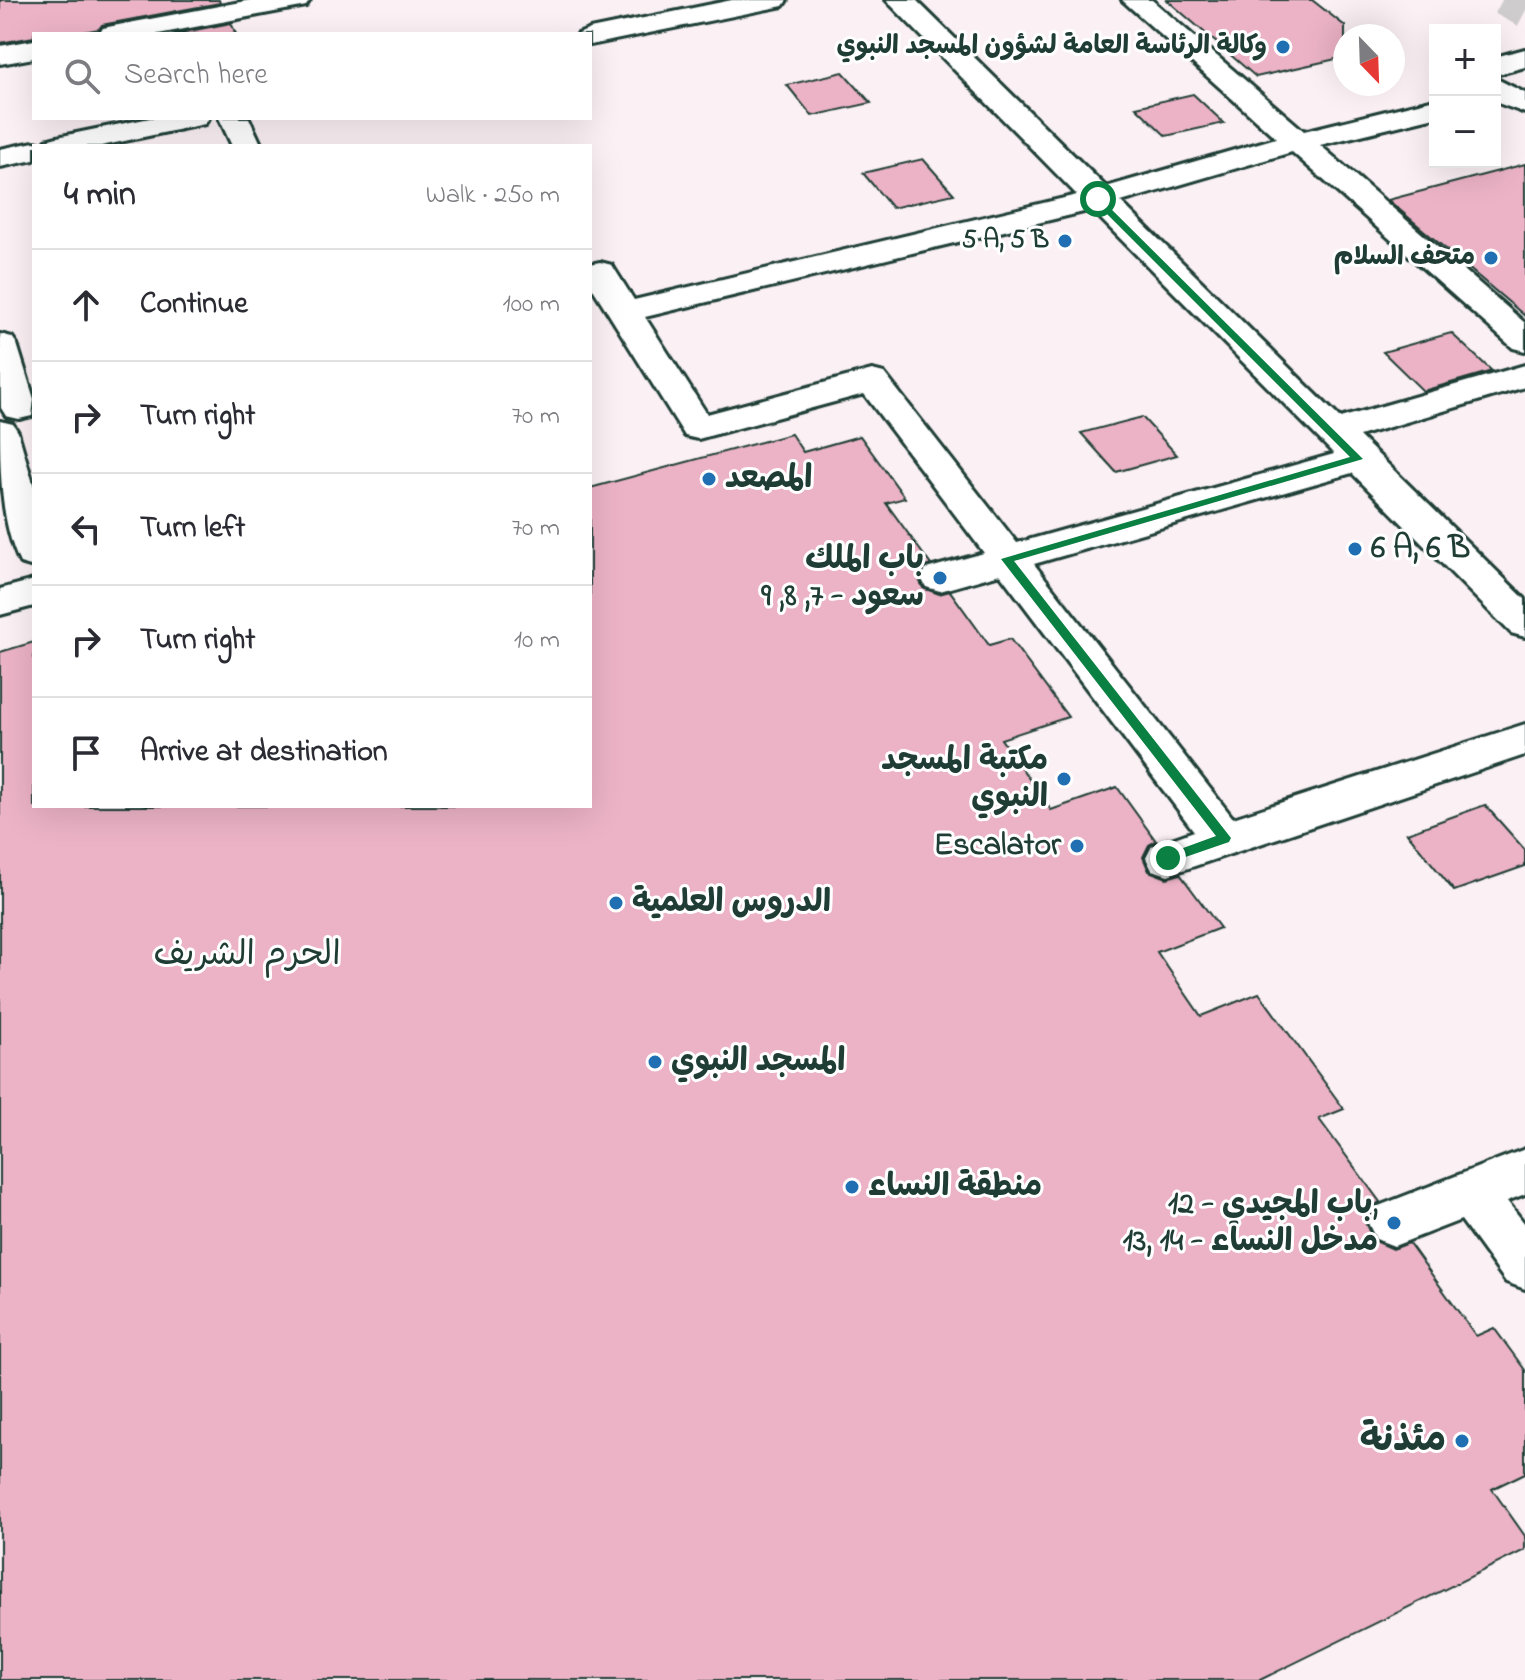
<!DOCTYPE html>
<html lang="en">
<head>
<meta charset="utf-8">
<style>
  :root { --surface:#fff; --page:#f7f7f7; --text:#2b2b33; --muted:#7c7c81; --line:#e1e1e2 }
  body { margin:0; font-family:"Indie Flower","Playpen Sans Arabic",sans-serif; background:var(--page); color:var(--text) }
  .controls { position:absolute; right:24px; top:24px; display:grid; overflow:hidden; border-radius:0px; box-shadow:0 8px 32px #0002 }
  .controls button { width:72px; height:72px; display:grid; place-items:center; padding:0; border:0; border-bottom:2px solid var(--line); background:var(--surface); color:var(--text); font:40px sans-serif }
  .compass { position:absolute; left:1333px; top:24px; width:72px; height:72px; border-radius:50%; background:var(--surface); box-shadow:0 8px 32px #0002; rotate:157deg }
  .stop { position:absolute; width:24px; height:24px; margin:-18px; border:6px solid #0b8043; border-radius:50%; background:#fff }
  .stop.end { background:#0b8043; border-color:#fff; box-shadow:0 2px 8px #0008 }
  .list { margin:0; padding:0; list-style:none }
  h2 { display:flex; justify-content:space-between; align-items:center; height:104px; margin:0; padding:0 32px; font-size:34px }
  h2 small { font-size:26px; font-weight:400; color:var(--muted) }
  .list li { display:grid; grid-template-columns:52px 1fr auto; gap:24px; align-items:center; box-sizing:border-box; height:112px; padding:0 32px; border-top:2px solid var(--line) }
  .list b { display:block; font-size:30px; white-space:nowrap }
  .list em { font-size:26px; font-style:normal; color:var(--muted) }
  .icon { flex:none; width:44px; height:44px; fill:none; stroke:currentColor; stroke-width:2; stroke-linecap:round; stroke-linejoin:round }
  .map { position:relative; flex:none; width:1525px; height:1680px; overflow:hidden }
  .search { position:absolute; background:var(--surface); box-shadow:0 8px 32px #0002; left:32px; top:32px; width:560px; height:88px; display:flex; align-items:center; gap:20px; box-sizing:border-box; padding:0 28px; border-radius:0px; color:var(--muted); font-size:30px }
  .panel { position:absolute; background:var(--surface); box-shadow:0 8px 32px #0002; left:32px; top:144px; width:560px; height:664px; border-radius:0px }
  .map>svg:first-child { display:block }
</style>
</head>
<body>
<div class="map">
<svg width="1525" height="1680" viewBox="0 0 1525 1680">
  <rect width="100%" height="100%" fill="#fbf0f4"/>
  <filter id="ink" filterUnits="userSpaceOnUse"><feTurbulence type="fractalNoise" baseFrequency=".0125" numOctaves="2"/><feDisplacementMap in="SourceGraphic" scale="16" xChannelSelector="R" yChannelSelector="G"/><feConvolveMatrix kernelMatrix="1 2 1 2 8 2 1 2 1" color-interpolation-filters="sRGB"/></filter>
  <g filter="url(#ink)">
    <!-- building -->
    <path fill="#ecb3c6" stroke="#1f3d34" stroke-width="2" d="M0,0h219l1,3 -118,22 -3,4 -26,5h-39v3l-34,6z
      M1167,0h145l33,26v31l-89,20z
      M231,23l5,11h-62z
      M843,72l28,31 -59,13 -25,-31z
      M1193,94l31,29 -58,13 -30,-29z
      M923,159l31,35 -62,14 -29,-35z
      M1525,164v152l-137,-116z
      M1451,333l41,38 -69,20 -40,-39z
      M1142,417l35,38 -61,17 -35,-39z
      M791,434l12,18 57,-16 45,62 -19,5 45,62 -8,3 -5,9 5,11 16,6 11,-3 39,54 21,-6 58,78 -67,22 50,71 66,-23 39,54 -7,4 -6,12 6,14 18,7 13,-4 40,54 -63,24 44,64 58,-23 85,116 -25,10 61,83 -7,4 -8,16 8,18 20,9 16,-6 67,93 18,-8 31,42v103l-33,16 33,47v14l-265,130h-1260v-1028l34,-10v164h556v-318z
      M1485,805l40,45v16l-71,25 -47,-58z"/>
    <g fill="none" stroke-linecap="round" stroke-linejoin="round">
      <!-- major-tunnel -->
      <path stroke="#cfccce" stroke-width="31" stroke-dasharray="31 16" stroke-linecap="butt" d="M1502,0l23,12"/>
      <defs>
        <path id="minor" d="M251,0h59l-4,6 -10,2 -138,26h-59l4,-6 10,-2z
          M732,0h55l-4,6 -10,2 -183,37v-11h-12l12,-5z
          M886,0h30l190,187 170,-49 -154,-138h30l152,131 131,-32v18l-115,28 205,178v28l-12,-3 -221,-196 -171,50 219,216 185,-53v22l-166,49 166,163v38l-14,-4 -159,-160 -318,91 199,254 292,-94v31l-357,120 -16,-5 -6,-12 6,-12 42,-15 -194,-257 -60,17 -14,-4 -5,-9 5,-9 58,-16 -120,-159 -166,45 -13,-3 -95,-152v-20l10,-2 12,3 22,35 443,-105zM1092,210l242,244 -317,89 -133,-170 -12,-3 -165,44 -62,-97z
          M34,40v18l-34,6v-18z
          M1525,49v18l-30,8v-18z
          M1495,78l30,15v20l-30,-11z
          M150,118h59l-4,6 -104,22h-67v14l-34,7v-18l34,-7 9,2 3,-4 11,-3z
          M219,118h30l13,28h-30z
          M0,334l12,3 5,7 17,55 -2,17 -13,3 -13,-3 -5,-8z
          M0,421l13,3 5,8 16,55v80l-14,-4c-20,-41 -20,-96 -20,-142z
          M34,580v26l-34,9v-26z
          M1525,1149v45l-18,7 18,23v65l-19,-7 -45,-62 -67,26 -18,-7 -8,-16 8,-16z"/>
      </defs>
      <!-- minor casing -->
      <use href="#minor" stroke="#1f3d34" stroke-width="6"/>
      <!-- minor -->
      <use href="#minor" fill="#fff" fill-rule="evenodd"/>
    </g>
  </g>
  <!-- route -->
  <path fill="#0b8043" d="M1098,196l265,263 -349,102 217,277 -2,4 -61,21 -6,-5 2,-3 52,-19 -215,-277 349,-102 -256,-256z"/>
  <!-- markers -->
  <g fill="#1f6fb2" stroke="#fff" stroke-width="3">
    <circle cx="1283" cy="47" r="8"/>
    <circle cx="1065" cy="241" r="8"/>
    <circle cx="1491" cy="258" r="8"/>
    <circle cx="709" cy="479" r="8"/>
    <circle cx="1355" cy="549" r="8"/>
    <circle cx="940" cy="578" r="8"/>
    <circle cx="1064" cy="779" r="8"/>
    <circle cx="1077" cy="846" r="8"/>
    <circle cx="616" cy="903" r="8"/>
    <circle cx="655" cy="1062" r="8"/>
    <circle cx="852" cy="1187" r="8"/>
    <circle cx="1394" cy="1223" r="8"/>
    <circle cx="1462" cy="1441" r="8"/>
  </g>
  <g text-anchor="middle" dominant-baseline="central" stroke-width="6" stroke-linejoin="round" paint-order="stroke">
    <!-- far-poi labels -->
    <g font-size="26" font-weight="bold" fill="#1f3d34" stroke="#fff" text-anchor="end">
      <text x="1267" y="47">وكالة الرئاسة العامة لشؤون المسجد النبوي</text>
      <text x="1049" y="241">5 A, 5 B</text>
      <text x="1475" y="258">متحف السلام</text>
    </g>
    <!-- poi labels -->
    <g font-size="32" font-weight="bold" fill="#1f3d34" stroke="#fff" text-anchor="start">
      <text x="725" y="479">المصعد</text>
      <text x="1371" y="549">6 A, 6 B</text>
      <text x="924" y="560" text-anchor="end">باب الملك<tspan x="924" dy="37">سعود - 7, 8, 9</tspan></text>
      <text x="1048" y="761" text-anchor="end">مكتبة المسجد<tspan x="1048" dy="37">النبوي</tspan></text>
      <text x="1061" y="846" text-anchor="end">Escalator</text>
      <text x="632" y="903">الدروس العلمية</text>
      <text x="671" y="1062">المسجد النبوي</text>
      <text x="868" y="1187">منطقة النساء</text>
      <text x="1378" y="1205" text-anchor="end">باب المجيدي - 12,<tspan x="1378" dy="37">13, 14 - مدخل النساء</tspan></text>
    </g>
    <!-- neighbourhood labels -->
    <g font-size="34" fill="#1f3d34" stroke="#fff">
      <text x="247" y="956">الحرم الشريف</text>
    </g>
    <!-- near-poi labels -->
    <g font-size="38" font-weight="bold" fill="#1f3d34" stroke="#fff" text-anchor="end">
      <text x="1446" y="1441">مئذنة</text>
    </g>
  </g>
</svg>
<div class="controls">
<button>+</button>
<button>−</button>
</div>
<svg class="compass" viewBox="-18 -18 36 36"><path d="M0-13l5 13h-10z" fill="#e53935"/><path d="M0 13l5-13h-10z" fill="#7c7c81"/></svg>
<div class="stop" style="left:1098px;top:199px"></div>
<div class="stop end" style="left:1168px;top:858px"></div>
<div class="search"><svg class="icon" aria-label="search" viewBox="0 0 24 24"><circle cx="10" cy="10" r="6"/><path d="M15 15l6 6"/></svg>Search here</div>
<section class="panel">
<h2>4 min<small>Walk · 250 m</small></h2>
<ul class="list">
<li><svg class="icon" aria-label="ahead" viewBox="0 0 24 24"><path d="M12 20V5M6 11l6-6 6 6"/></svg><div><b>Continue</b></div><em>100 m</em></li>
<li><svg class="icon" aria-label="right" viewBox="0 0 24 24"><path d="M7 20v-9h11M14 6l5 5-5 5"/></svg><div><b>Turn right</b></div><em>70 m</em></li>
<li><svg class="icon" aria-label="left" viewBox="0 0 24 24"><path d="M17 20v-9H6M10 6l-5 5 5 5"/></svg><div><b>Turn left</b></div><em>70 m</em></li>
<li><svg class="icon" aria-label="right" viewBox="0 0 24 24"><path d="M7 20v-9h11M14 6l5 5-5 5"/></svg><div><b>Turn right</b></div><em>10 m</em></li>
<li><svg class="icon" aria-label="arrive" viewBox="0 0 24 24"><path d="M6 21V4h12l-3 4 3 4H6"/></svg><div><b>Arrive at destination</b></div></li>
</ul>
</section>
</div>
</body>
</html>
